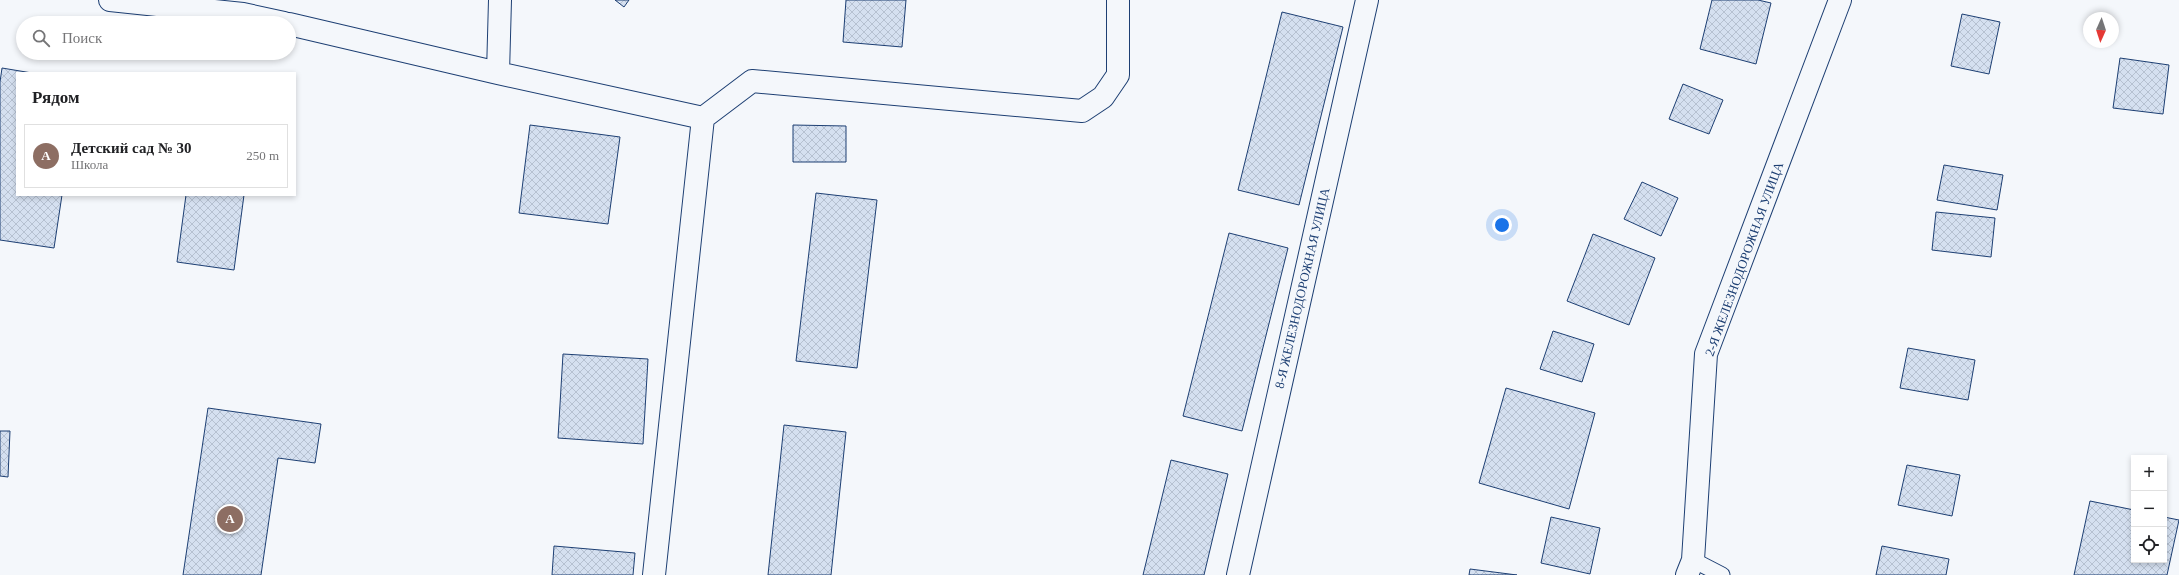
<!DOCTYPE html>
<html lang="ru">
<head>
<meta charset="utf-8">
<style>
  :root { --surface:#fff; --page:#f2f2f2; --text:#202124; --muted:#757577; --line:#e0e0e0; --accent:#111827 }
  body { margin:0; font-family:"Times New Roman",serif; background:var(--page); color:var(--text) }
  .controls { position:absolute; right:12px; bottom:12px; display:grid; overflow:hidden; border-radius:0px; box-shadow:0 2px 6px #0003 }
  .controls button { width:36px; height:36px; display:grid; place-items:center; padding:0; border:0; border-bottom:1px solid var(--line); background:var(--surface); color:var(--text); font:20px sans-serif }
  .compass { position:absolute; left:2083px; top:12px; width:36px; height:36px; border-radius:50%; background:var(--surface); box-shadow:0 2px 6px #0003; rotate:183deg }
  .you { position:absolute; left:1502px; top:225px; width:14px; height:14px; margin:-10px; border:3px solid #fff; border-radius:50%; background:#1a73e8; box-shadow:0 0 0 6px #1a73e833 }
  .badge { display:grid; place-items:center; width:26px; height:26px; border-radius:50%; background:var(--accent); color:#fff; font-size:13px; font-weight:700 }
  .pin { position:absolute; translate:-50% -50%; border:2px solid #fff; box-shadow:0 1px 4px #0006 }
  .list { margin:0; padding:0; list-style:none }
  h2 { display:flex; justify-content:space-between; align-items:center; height:52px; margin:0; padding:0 16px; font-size:17px }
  h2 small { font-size:13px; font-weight:400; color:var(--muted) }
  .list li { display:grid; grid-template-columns:26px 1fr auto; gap:12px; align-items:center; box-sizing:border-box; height:64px; margin:0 8px 8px; padding:0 8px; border:1px solid var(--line); border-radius:0px }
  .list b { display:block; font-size:15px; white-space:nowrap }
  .list p { margin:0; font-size:13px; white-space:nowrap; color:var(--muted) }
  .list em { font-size:13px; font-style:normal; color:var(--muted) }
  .icon { flex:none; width:22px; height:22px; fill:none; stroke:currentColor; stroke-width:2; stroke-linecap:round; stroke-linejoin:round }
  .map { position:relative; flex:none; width:2179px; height:575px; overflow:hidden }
  .search { position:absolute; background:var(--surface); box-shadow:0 2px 6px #0003; left:16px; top:16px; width:280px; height:44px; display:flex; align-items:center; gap:10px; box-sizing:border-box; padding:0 14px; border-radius:22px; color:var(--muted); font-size:15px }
  .panel { position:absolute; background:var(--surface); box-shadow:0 2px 6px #0003; left:16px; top:72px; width:280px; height:124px; border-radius:0px }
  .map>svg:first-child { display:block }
</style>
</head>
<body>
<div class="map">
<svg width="2179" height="575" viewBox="0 0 2179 575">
  <defs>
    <pattern id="building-cross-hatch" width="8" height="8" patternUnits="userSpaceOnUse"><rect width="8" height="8" fill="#d5e0f0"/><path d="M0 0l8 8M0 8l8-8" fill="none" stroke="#b6c1d1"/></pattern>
  </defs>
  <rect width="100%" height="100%" fill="#f4f7fb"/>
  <!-- building -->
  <path fill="url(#building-cross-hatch)" stroke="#1d3f73" d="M615,0h14l-5,7z
    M846,0h60l-4,47 -59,-5z
    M1712,0h46l13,3 -15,61 -56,-15z
    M1282,12l61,15 -44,178 -61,-15z
    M1962,14l38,8 -11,52 -38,-8z
    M2120,58l49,7 -6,49 -50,-6z
    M2,68l30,5h-15v122h45l-8,53 -54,-8v-158z
    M1683,84l40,16 -14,34 -40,-15z
    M530,125l90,12 -12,87 -89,-11z
    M793,125l53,1v36h-53z
    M1944,165l59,10 -6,35 -60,-10z
    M1642,182l36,16 -17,38 -37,-17z
    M816,193l61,7 -20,168 -61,-7z
    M186,195h58l-10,75 -57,-8z
    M1936,212l59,6 -4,39 -59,-7z
    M1229,233l59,15 -46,183 -59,-15z
    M1593,234l62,24 -26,67 -62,-24z
    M1553,331l41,13 -12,38 -42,-13z
    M1908,348l67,12 -7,40 -68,-12z
    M563,354l85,5 -5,85 -85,-6z
    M1506,388l89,25 -26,96 -90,-26z
    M208,408l113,16 -6,39 -37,-5 -17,117h-78z
    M784,425l62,7 -15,143h-63z
    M0,431h10l-2,46 -8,-1z
    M1171,460l57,14 -24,101h-61z
    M1907,465l53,10 -8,41 -54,-11z
    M2090,501l44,9v50h30v-43l15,3 -12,55h-93z
    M1551,517l49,11 -10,46 -49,-11z
    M554,546l81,7 -2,22h-81z
    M1882,546l67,13 -3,16h-70z
    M1470,569l47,6h-48z"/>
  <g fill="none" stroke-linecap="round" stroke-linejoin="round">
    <defs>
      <path id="lane" d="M1693,560l29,15"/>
      <path id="street" d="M110,0l133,14 41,9
        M289,24l209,49 205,45 49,-37 330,30 21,-14 15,-22v-75
        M498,73l2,-73
        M654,575l49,-457
        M1238,575l129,-575
        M1687,575l6,-15 13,-206 134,-354"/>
    </defs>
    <!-- lane casing -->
    <use href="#lane" stroke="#1d3f73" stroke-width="17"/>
    <!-- street casing -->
    <use href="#street" stroke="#1d3f73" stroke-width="24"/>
    <!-- lane -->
    <use href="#lane" stroke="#f4f7fb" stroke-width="15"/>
    <!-- street -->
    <use href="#street" stroke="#f4f7fb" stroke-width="22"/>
  </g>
  <g text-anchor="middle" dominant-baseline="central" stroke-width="3" stroke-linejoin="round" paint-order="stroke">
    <!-- street labels -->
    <g font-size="13" fill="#1d3f73" stroke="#f4f7fb">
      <text transform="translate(1744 259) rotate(-70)">2-Я ЖЕЛЕЗНОДОРОЖНАЯ УЛИЦА</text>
      <text transform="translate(1302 288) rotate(-77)">8-Я ЖЕЛЕЗНОДОРОЖНАЯ УЛИЦА</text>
    </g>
  </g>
</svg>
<div class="controls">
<button>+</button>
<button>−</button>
<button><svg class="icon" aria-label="locate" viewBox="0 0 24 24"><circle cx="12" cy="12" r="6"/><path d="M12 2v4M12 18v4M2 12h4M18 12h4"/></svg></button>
</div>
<svg class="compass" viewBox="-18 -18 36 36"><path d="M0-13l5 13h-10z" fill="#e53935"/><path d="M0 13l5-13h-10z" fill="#757577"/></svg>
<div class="you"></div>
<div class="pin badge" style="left:230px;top:519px;background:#8d6e63">A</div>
<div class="search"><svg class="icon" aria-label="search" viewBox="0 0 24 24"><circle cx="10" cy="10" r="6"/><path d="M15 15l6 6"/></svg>Поиск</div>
<section class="panel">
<h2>Рядом<small></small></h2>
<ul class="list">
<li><span class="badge" style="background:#8d6e63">A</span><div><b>Детский сад № 30</b><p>Школа</p></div><em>250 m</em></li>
</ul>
</section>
</div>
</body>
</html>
